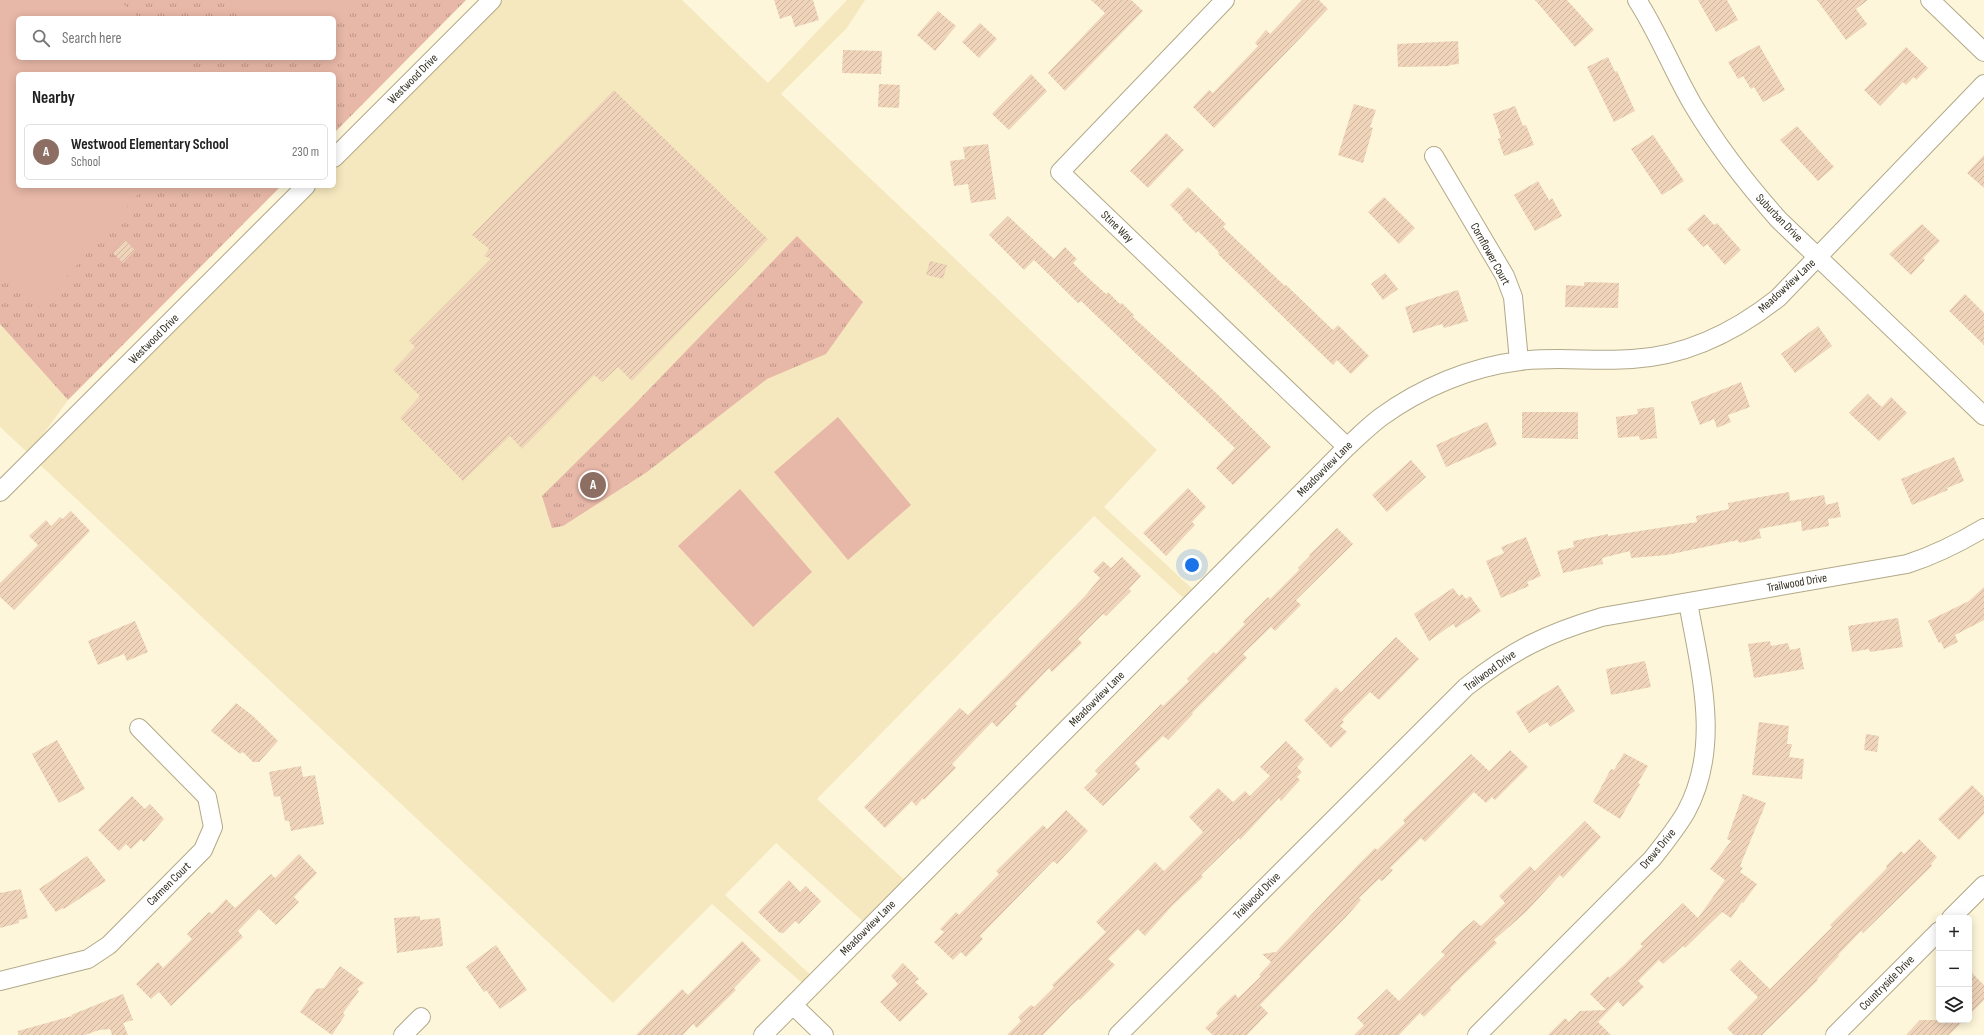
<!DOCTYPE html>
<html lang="en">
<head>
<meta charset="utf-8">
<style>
  :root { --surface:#fff; --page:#f2f2f2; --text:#222; --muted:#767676; --line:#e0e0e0; --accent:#a24bb8 }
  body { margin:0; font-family:"Sofia Sans Condensed",sans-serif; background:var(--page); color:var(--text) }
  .controls { position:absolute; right:12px; bottom:12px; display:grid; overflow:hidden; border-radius:6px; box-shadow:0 2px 10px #0003 }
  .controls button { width:36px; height:36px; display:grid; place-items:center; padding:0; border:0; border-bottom:1px solid var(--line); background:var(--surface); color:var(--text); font:20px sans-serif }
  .you { position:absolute; left:1192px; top:565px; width:14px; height:14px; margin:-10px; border:3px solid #fff; border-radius:50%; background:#1a73e8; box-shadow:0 0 0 6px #1a73e833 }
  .badge { display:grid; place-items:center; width:26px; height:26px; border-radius:50%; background:var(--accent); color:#fff; font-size:13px; font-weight:700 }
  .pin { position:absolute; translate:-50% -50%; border:2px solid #fff; box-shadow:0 1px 4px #0006 }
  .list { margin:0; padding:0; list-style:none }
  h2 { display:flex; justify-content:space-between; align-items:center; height:52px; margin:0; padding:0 16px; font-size:17px }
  h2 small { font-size:13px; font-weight:400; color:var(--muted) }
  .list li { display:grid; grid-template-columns:26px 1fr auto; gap:12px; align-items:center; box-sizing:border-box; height:56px; margin:0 8px 8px; padding:0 8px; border:1px solid var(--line); border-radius:6px }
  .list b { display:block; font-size:15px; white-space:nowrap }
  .list p { margin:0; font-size:13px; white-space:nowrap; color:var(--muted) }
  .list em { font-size:13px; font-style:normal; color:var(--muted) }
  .icon { flex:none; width:22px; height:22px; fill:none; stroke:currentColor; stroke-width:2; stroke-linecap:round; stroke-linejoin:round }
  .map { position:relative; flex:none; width:1984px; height:1035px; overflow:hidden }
  .search { position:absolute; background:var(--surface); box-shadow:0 2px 10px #0003; left:16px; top:16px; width:320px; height:44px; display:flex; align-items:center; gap:10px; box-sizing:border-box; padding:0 14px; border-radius:6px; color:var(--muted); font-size:15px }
  .panel { position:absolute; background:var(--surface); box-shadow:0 2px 10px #0003; left:16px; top:72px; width:320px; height:116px; border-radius:6px }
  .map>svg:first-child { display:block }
</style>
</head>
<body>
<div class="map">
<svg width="1984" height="1035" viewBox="0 0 1984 1035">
  <defs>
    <pattern id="park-tufts" width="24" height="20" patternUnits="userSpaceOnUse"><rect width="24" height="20" fill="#e7b7a7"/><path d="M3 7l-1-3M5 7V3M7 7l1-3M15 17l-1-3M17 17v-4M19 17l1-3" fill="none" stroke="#bc9588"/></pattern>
    <pattern id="building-hatch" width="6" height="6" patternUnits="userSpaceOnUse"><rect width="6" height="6" fill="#efd4b9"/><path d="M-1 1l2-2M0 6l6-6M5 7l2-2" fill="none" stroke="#cdb69f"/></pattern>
  </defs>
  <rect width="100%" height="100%" fill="#fdf6da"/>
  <!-- built -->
  <path fill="#f5e8be" d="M499,0h183l86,83 79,-83h18l-18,28 -66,66 376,356 -53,57 95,88 -9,9 -96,-88 -277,283 94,87 -42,41 -93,-84 -51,52 92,86 -8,8 -97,-85 -99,99 -576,-541 276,-276h21v-21z
    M0,324l68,76 -39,54 -29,-27z"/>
  <!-- park -->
  <path fill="url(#park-tufts)" fill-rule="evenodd" d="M0,0h466l-132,133v-59h-316v112h263l-213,214 -68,-76zM18,18h316v40h-316z
    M797,236l66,66 -37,52 -59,25 -120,93 -84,54 -11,2 -10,-32 89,-88z"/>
  <!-- garden -->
  <path fill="#e7b7a7" d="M0,0h119l20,18h-121v40h166l18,16h-184v112h127l-105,122 -40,-32z
    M229,0h122l-17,18h-89z
    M838,417l73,88 -63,55 -74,-88z
    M740,489l72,83 -59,55 -75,-81z"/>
  <!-- building -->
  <path fill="url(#building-hatch)" d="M774,0h39l6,20 -24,7 -4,-12 -11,4z
    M1091,0h40l12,11 -78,80 -17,-18 57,-60z
    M1302,0h17l9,9 -114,119 -21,-21 16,-17 4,3 45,-47 -3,-3 11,-13 4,4z
    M1535,0h32l27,30 -19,17z
    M1698,0h29l11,20 -22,12z
    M1817,0h51l-12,9 11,15 -21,16z
    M938,11l18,15 -21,25 -18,-16z
    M980,23l17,16 -18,19 -17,-16z
    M1458,41l1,23 -10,1 1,1 -52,1 -1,-23z
    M1759,45l26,45 -22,12 -9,-15 -3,2 -8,-13 -5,3 -10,-17z
    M1906,47l22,21 -12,12 -2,-3 -8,8 -3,-3 -23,24 -16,-16z
    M843,50l39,1 -1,23 -39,-1z
    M1608,57l7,15 2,-1 18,40 -21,11 -27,-55z
    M1031,74l16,17 -38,39 -17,-16z
    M879,84l21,1 -1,23 -21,-1z
    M614,90l154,149 -136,142 -14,-14 -16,15 -8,-7 -72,74 -12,-13 -47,45 -63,-63 20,-22 -27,-26 22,-23 -6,-6 82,-82 -7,-3 5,-7 -17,-14z
    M1354,104l22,6 -6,17 3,1 -10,35 -25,-8z
    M1515,106l8,20 3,-1 8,20 -30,11 -6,-17 3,-1 -8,-24z
    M1797,126l37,41 -16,14 -38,-41z
    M1166,133l18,17 -36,38 -18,-17z
    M1653,135l31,46 -22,14 -31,-46z
    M988,144l8,55 -25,4 -3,-19 -14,2 -4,-25 15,-2 -2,-12z
    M1984,155v33l-17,-15z
    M1538,181l11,19 3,-2 10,18 -27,15 -21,-36z
    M1188,187l38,37 -3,3 62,59 1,-1 47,45 5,-5 31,31 -18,18 -14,-14 -4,5 -115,-111 1,-2 -21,-21 -2,2 -14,-14 1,-1 -13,-13z
    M1384,197l31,31 -16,16 -31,-32z
    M1704,214l10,11 3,-2 24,27 -16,15 -18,-21 -4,3 -16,-18z
    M1008,216l46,43 11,-12 12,12 -4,4 11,11 22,20 2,-2 12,12 2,-1 12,12 -1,2 79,72 59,58 -38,38 -17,-17 19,-20 -154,-147 -3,2 -44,-43 -10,10 -35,-35z
    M1922,224l18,17 -17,17 2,2 -14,15 -22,-21z
    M125,240l10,10 -12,13 -10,-10z
    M930,261l17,4 -4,14 -17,-4z
    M1385,273l13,16 -15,11 -12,-16z
    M1584,282l35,1 -1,25 -53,-1 1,-22 18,1z
    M1458,290l10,31 -24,7 -2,-4 -29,9 -8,-26z
    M1965,294l19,19v32l-35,-34z
    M1818,326l14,20 -37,27 -14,-19z
    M1741,382l9,25 -22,8 3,7 -14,6 -3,-9 -14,6 -9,-23z
    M1868,394l14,13 9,-10 16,16 -28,28 -30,-28z
    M1654,407l3,31 -17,2 -1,-4 -21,2 -2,-21 22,-3 -1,-5z
    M1522,412h56v27l-56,-1z
    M1487,422l10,23 -51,22 -10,-22z
    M1954,457l10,24 -17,7 1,2 -36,15 -11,-26z
    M1411,460l15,17 -39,35 -15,-17z
    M1188,488l18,19 -14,15 3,3 -29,31 -23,-23z
    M1789,492l1,9 34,-6 2,10 12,-3 3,15 -13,2 1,7 -27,5 -1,-10 -42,8 2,9 -22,5 -1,-3 -71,15 -36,3 -1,-7 -28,7 1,6 -40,9 -6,-22 17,-4 -1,-6 35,-7v2l89,-14 -1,-6 33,-7 -1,-6z
    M71,511l19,20 -76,79 -14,-13v-14l38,-38 -9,-9 17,-16 5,6 9,-9 3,2z
    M1337,528l16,16 -57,56 5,5 -26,26 -4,-4 -28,27 4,4 -55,55 1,1 -25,26 -5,-4 -28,27 5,6 -37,37 -19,-18 14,-14 -3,-3 66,-67 2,2 26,-25 -2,-2 27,-27 2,2 29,-30 -2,-2 25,-25 2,2 29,-29 -1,-2 12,-12 -1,-1z
    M1526,537l15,39 -14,6 2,4 -28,12 -15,-37 18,-8 -3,-6z
    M1122,557l19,19 -12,13 2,2 -25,25 -3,-2 -25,25 4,4 -30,29 -3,-4 -34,36 2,2 -20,21 -5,-5 -40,42 4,4 -32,32 -1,-2 -7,8 -4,-5 -27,27 -21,-21 96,-99 8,7 117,-119 15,-18 -7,-7 10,-10 8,7z
    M1984,587v33l-29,15 3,7 -14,7 -3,-7 -2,1 -11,-22 41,-20z
    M1453,588l6,8 3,-2 4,5 4,-3 11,15 -25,17 -3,-4 -24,17 -15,-27z
    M1898,618l5,29 -33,5 -1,-3 -17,3 -4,-26z
    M135,621l13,31 -21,9 -3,-7 -26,11 -10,-24z
    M1396,637l23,22 -40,41 -9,-8 -28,28 2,2 -4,4 7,6 -16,16 -27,-28 32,-33 5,5z
    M1770,641l1,5 17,-3 2,7 10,-2 4,21 -50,9 -6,-34z
    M1645,661l6,26 -40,8 -5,-26z
    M1558,685l17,26 -25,16 -3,-5 -18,11 -13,-21z
    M236,703l17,13 25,25 -19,21h-6l-10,-10 -3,2 -29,-23z
    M1759,722l30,4 -2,18h5l-3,13 15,2 -2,20 -50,-4z
    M1866,734l13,2 -2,16 -13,-2z
    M57,740l28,49 -26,14 -27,-49z
    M1286,741l18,18 -7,8 5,5 -5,5 3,3 -19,21 -2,-3 -39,42 -1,-2 -38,37 2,2 -31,29 -27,30 -7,-7 -30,30 7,6 -35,35 -1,-1 -7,6 -29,30h-36l14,-14 -3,-4 13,-12 3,2 20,-20 -2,-2 54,-53 -10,-10 59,-60 9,9 39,-39 -14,-15 29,-29 15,14 12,-11 5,5 20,-20 -10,-9z
    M1510,750l18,17 -33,33 -3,-3 -6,6 -12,-11 -49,50 -4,-4 -31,30 3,2 -11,11 -3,-2 -20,19 2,2 -15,17 -86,88 8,8 -21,22h-34l-8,-7 13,-12 -2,-3 3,-4 16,-15 3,4 23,-22 -2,-1 12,-13 -9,-8 14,-2 81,-86 18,-18 2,2 28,-27 -2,-3 68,-66 18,17z
    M1624,753l24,13 -10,17 2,1 -20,35 -27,-17 18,-33 3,1z
    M301,766l2,11 12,-2 9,49 -33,7 -2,-10h-4l-5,-25 -6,1 -5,-25z
    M1972,785l12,12v17l-25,26 -21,-21z
    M1743,794l23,9 -26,63 3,2 -3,4 17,12 -14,19 -1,-1 -11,16 -9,-6 -37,36 -2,-2 -20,18 -4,-4 -21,21 6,6 -21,20 -5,-6 -20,21 13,13h-63l17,-17 4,4 11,-11 26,-1 -16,-16 18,-18 1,2 15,-13 19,-19 -3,-2 43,-41 15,15 27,-38 -15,-11 21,-28 -4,-2z
    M132,796l13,13 5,-5 14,15 -20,23 -3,-3 -10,10 -5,-5 -7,7 -21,-21z
    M1066,810l22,21 -31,33 -4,-3 -35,36 -38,39 3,3 -17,18 -5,-5 -8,8 -19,-18 10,-10 -4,-3 16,-17 3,3 40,-41 -3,-3 47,-46 4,4z
    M1585,821l16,16 -38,41 -3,-3 -33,36 -33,29 3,3 -47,45 1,2 -27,27 -4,-4 -21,22h-45l10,-10 -7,-7 30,-29 12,12 46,-46 -4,-3 19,-20 14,-12 7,6 24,-23 -6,-7 31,-30 5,5z
    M1919,839l18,18 -6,7 1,2 -69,67 -2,-2 -23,24 1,1 -22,23 1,1 -56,55h-28l-7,-7 31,-31 -28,-27 10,-10 30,29 62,-62 -2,-2 57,-57 -1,-2 15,-15 3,3z
    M299,854l18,19 -23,24 5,5 -23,23 -17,-16 -21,22 5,6 -72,69 -12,-14 -8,7 -15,-15 22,-22 5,6 29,-29 -5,-5 22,-22 3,2 14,-15 9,9 36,-34 4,4z
    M87,856l19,25 -42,28 -1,-1 -7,4 -17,-23z
    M789,880l11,12 6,-6 15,15 -22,23 -4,-3 -12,12h-3l-22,-21z
    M21,889l7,29 -9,2v3l-19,5v-35z
    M420,916v4l20,-2 3,28 -46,7 -3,-35z
    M742,941l19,19 -27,28 2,2 -39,38 -4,-4 -10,11h-47l46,-46 6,6z
    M496,945l31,45 -27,19 -14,-19 -2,2 -18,-25z
    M903,963l16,16 -4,3 13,12 -28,28 -20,-20 18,-18 -7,-8z
    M340,966l24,17 -7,6 2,2 -16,22 2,2 -13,20 -32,-23 16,-23 8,-1z
    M1969,970l15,15v15l-15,15z
    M123,994l10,26 -10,3 5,12h-16l-2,-6 -11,1 -14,5h-67v-4l54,-15 -1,-1z
    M1920,1020h44l-15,15h-43z"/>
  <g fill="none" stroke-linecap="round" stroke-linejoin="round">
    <defs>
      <path id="street" d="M1225,0l-165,172 287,275
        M1637,0c22,34 36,71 56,105 25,42 54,79 86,115l205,196
        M1930,0l54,52
        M1434,156l71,120 8,21 6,64
        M334,158l158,-158
        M0,492l306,-306
        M1951,918l33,-33
        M0,981l88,-22 21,-14 94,-95 10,-23 -6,-30 -68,-69
        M793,1005l31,30
        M403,1035l18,-18
        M763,1035l584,-588c11,-10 22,-21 34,-30 40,-29 89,-50 139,-56 38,-5 75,1 112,-2 55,-3 103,-27 146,-61l206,-214
        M1118,1035l348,-348c47,-37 79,-53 136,-70l305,-53c28,-9 52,-21 77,-36
        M1477,1035l175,-176c12,-15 24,-30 34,-47 36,-66 14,-141 2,-210
        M1835,1035l104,-104"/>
    </defs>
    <!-- street casing -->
    <use href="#street" stroke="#b2a988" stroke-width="20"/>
    <!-- street -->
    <use href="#street" stroke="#fff" stroke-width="18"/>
  </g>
  <g text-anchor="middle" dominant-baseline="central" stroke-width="3" stroke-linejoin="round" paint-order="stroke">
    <!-- street labels -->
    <g font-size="12" fill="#322e21" stroke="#fff">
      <text transform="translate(413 79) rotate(-45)">Westwood Drive</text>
      <text transform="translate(1779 218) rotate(46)">Suburban Drive</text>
      <text transform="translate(1117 227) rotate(44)">Stine Way</text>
      <text transform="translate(1490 254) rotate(61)">Cornflower Court</text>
      <text transform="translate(1787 286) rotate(-43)">Meadowview Lane</text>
      <text transform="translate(154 339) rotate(-45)">Westwood Drive</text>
      <text transform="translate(1325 469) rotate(-45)">Meadowview Lane</text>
      <text transform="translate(1797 583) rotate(-10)">Trailwood Drive</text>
      <text transform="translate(1490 671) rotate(-36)">Trailwood Drive</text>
      <text transform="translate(1097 699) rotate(-45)">Meadowview Lane</text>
      <text transform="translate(1658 849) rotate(-50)">Drews Drive</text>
      <text transform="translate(169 884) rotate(-45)">Carmen Court</text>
      <text transform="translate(1257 896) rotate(-45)">Trailwood Drive</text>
      <text transform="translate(868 928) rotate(-45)">Meadowview Lane</text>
      <text transform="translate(1887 983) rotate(-45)">Countryside Drive</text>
    </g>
  </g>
</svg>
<div class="controls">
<button>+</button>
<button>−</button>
<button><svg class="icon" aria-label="layers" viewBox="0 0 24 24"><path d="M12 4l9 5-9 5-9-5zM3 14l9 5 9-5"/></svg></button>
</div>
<div class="you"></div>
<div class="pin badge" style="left:593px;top:485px;background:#8d6e63">A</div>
<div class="search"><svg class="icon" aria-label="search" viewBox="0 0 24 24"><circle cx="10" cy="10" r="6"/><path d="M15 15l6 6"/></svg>Search here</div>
<section class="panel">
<h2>Nearby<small></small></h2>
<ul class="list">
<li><span class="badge" style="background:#8d6e63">A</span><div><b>Westwood Elementary School</b><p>School</p></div><em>230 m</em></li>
</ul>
</section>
</div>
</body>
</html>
